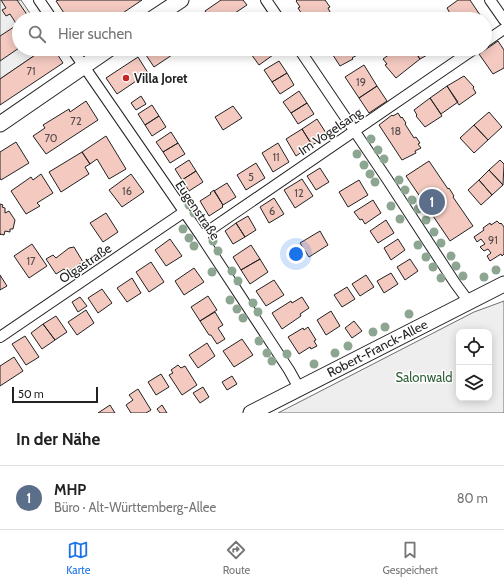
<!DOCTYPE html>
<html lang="de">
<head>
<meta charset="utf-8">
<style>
  :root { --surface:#fff; --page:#f6f6f6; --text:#222; --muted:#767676; --line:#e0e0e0; --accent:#1a73e8 }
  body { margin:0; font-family:Cabin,sans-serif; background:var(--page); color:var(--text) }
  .controls { position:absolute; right:12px; bottom:12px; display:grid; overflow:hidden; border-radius:8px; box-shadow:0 2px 10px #0003 }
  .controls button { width:36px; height:36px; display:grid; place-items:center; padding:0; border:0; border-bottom:1px solid var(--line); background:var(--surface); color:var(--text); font:20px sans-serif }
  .scale { position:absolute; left:12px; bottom:10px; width:86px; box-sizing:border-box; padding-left:4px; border:2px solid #222; border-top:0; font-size:11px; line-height:14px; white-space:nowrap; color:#222; -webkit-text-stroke:3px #fff; paint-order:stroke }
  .you { position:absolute; left:296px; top:254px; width:14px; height:14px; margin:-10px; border:3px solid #fff; border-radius:50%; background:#1a73e8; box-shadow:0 0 0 6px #1a73e833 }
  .badge { display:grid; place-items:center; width:26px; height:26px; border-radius:50%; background:var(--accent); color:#fff; font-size:13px; font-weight:700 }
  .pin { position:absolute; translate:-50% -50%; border:2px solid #fff; box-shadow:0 1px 4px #0006 }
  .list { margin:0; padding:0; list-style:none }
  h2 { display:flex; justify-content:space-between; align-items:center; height:52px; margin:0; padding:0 16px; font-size:17px }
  h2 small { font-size:13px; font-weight:400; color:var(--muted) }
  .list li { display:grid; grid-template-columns:26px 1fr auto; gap:12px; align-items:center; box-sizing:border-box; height:64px; padding:0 16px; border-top:1px solid var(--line) }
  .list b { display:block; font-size:15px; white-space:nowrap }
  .list p { margin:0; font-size:13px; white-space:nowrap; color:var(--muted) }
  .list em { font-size:13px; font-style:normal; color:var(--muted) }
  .icon { flex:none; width:22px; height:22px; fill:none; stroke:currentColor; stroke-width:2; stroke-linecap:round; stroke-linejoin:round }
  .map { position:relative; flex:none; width:504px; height:413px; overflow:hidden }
  .search { position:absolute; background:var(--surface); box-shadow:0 2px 10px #0003; left:12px; right:12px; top:12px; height:44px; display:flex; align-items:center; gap:10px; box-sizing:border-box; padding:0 14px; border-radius:22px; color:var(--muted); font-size:15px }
  .sheet { height:116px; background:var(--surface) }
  nav { display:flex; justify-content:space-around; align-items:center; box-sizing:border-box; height:56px; border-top:1px solid var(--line); background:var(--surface); font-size:11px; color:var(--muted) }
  nav a { display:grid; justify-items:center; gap:2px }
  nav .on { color:var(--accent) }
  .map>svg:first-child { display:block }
</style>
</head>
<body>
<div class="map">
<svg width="504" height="413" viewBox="0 0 504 413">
  <rect width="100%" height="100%" fill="#fff"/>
  <!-- green -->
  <path fill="#eee" stroke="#6f6f6f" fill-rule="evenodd" d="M0,0h21l13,19h-15v30h25l-44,30z
    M504,301v112h-226l196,-101zM459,332h30v66h-30z"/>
  <!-- building -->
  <path fill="#f3c9c0" stroke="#222" d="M1,0h16l13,19h-11v29l-19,13v-25l17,-11 -7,-11 -4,2 -4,-6 4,-2z
    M59,0h83l-28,19h-46l-12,-18z
    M221,0h22l4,5 -21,14h-16l-5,-8z
    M297,0h28l5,7 -2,1 5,10 -2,1h-26l-7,-11 2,-1 -4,-6z
    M458,0h12l10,15 -5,4h-22l-6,-11z
    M244,14l4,5h-11z
    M485,23l5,7 -5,3z
    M498,41l6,9v18l-11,6 -14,-20z
    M44,49h10l9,14 -63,42v-26z
    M148,49h33l-27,18 -10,-15z
    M248,49h10l-7,5z
    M258,49h11l4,6 -14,10 -8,-11z
    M329,49h26l4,5 -7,4 1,1 -13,7z
    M397,49h16l7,10 -24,19 -11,-13 2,-1 -4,-5z
    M413,49h25l-18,10z
    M138,57l10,16 -31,21 -11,-16z
    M279,61l8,12 -15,9 -8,-12z
    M364,65l13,21 -18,12 -14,-21z
    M287,73l7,12 -14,9 -8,-12z
    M464,76l10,11 -1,1 3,5 -17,12 -12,-19z
    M377,86l10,15 -18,12 -10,-15z
    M447,86l11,16 -17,12 -11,-16z
    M299,91l8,12 -16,10 -8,-11z
    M141,96l5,8 -10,6 -5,-7z
    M430,98l12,18 -17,11 -9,-11 1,-1 -3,-5z
    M86,101l12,19 -52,34 -13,-18 12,-8 -2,-3 26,-16 1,3z
    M307,103l7,11 -16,10 -7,-11z
    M152,105l7,11 -14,9 -7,-11z
    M233,106l9,12 -19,12 -8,-13z
    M489,112l13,15 -14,13 -14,-15z
    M398,113l3,5 1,-1 4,6 -1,1 9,14 2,-1 4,6 -2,1 3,4 -6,3 1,2 -14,7 -23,-35 13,-10 1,1z
    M159,116l7,11 -14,9 -7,-11z
    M317,119l11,17 -16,9 -10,-16z
    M474,125l14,15 -14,13 -14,-15z
    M302,129l10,16 -16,11 -10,-17z
    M171,132l7,11 -15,9 -7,-10z
    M106,136l20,33 -17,10 -12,-20 -7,5 -8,-12z
    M16,142l13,21 -28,17 -1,-2v-26z
    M178,143l7,11 -15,9 -7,-11z
    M278,143l11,19 -16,10 -11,-19z
    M82,152l8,12 -5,3 4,7 -28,18 -12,-20z
    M189,160l7,11 -14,9 -7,-11z
    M500,160l4,4 -1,21 -14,-15z
    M429,161l19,28 1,-1 5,8 -1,1 20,29 -23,15 -44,-65z
    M256,163l9,15 -19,12 -9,-15z
    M320,168l9,14 -13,8 -9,-14z
    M489,170l14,15 -11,10 -13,-15z
    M196,171l7,11 -14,9 -7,-11z
    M41,174l12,19 -16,10 3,3 -14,8 -15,-23 20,-14 2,3z
    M131,174l13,18 -22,15 -13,-17z
    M302,179l11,17 -18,12 -11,-18z
    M359,180l9,15 -20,12 -9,-15z
    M479,180l13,15 -11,10 -13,-15z
    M227,183l9,14 -13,8 -9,-14z
    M214,190l9,15 -1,1 1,1 -14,9 -9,-15 11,-7 -1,-1z
    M274,198l10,16 -15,9 -9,-16z
    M373,200l8,13 -16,11 -3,-5 -2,1 -6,-8z
    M0,204l3,1 -1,2 3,1v5l4,-2 6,9 -2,9h-3v3l-5,-1 -1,4 -4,-1v1z
    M106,213l12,19 -15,10 -13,-19z
    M248,216l8,14 -11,7 -9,-14z
    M386,220l8,13 -16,10 -8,-12z
    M497,221l3,3 1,-1 3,4v27l-2,2 -1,-2 -11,7 -3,-5 4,-3 -3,-4 -4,2 -4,-4 5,-3 -4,-5 -4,3 -3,-5 10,-7 -1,-2 7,-5 1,2z
    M236,223l9,14 -12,7 -8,-13z
    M320,231l8,14 -19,12 -9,-14z
    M170,239l12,17 -16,10 -11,-16z
    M398,239l7,11 -14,10 -7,-12z
    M32,244l15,22 -18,12 -15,-22z
    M251,245l9,14 -19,11 -8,-13z
    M74,247l9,15 -16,10 -3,-3 -8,5 -10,-15 7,-4 3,3 13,-10z
    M260,259l8,13 -18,12 -9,-14z
    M410,259l8,12 -13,9 -8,-13z
    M151,262l13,20 -15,10 -13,-20z
    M194,268l10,14 -20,13 -9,-14z
    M391,273l7,11 -14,9 -7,-12z
    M0,275l7,11 -7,4z
    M366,275l8,12 -14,9 -8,-12z
    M132,278l9,15 -14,9 -10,-14z
    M274,280l10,15 -18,11 -10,-15z
    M347,287l8,12 -13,8 -8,-12z
    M102,289l10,14 -14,10 -10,-15z
    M208,296l9,14 -17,11 -9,-14z
    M80,297l7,9 -9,6 -6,-10z
    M302,297l7,11 -9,6 1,2 -19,13 -10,-16 19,-12 1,2z
    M86,310l8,13 -17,12 -9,-13z
    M331,311l9,15 -14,9 -9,-15z
    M215,312l8,13 -5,3 7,11 -8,5 -6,-9h-2l-9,-14z
    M56,316l11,16 -12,8 -12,-16z
    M354,321l8,10 -10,7 -7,-10z
    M43,324l12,16 -13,9 -11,-16z
    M308,327l8,13 -2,1 3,5 -6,3 -1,-2 -11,7 -11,-17 15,-9 1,2z
    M25,336l14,21 -13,8 -14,-21z
    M242,339l11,16 -19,12 -11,-16z
    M207,343l8,13 -17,12 -9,-13z
    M14,357l9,14 -23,15v-20z
    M178,365l3,3 4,-2 12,19 -15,10 -13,-20 4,-2 -2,-3z
    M161,374l8,13 -13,8 -8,-13z
    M232,376l5,8 -10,6 -5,-8z
    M203,387l6,10 -9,6 -7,-10z
    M138,389l13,21 -5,3h-15l-5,-8 7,-5 -4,-5z
    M110,405l5,8h-17z
    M162,405l5,8h-7l-3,-4z"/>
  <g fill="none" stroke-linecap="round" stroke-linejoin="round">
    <defs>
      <path id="minor" d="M39,0l13,19
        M266,0l13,19
        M490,0l14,20
        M485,42l19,-13
        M72,49l129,187 88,134 10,18
        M299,49l88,130 68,104 14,19
        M201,236l273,-187
        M0,337l184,-125"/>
      <path id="secondary" d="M152,19l29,-19
        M0,124l109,-75
        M251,413l253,-129"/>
    </defs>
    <!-- minor casing -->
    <use href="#minor" stroke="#222" stroke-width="12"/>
    <!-- secondary casing -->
    <use href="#secondary" stroke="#222" stroke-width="17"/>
    <!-- minor -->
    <use href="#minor" stroke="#fff" stroke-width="10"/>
    <!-- secondary -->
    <use href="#secondary" stroke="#fff" stroke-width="15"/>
  </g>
  <!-- trees -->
  <g fill="#8da692">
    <circle cx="371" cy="139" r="4.5"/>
    <circle cx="378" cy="150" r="4.5"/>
    <circle cx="357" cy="154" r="4.5"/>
    <circle cx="384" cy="159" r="4.5"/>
    <circle cx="364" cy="165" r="4.5"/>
    <circle cx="370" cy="174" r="4.5"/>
    <circle cx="399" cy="180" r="4.5"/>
    <circle cx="375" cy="182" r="4.5"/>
    <circle cx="405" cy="190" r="4.5"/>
    <circle cx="412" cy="200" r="4.5"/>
    <circle cx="189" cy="205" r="4.5"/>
    <circle cx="391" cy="206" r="4.5"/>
    <circle cx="418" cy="209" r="4.5"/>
    <circle cx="194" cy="213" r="4.5"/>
    <circle cx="400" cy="219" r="4.5"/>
    <circle cx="426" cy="220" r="4.5"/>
    <circle cx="183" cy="229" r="4.5"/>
    <circle cx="434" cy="232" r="4.5"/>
    <circle cx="189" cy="238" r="4.5"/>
    <circle cx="213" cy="241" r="4.5"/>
    <circle cx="441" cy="243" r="4.5"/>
    <circle cx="418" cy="245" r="4.5"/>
    <circle cx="194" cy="246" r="4.5"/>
    <circle cx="218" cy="251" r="4.5"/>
    <circle cx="451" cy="256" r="4.5"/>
    <circle cx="426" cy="257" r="4.5"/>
    <circle cx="456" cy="266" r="4.5"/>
    <circle cx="433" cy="267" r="4.5"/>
    <circle cx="496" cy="270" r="4.5"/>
    <circle cx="232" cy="271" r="4.5"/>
    <circle cx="212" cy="272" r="4.5"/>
    <circle cx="463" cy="276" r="4.5"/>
    <circle cx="484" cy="277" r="4.5"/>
    <circle cx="441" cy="278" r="4.5"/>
    <circle cx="238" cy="281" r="4.5"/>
    <circle cx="230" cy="300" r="4.5"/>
    <circle cx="253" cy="303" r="4.5"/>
    <circle cx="237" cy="309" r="4.5"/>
    <circle cx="258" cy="312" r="4.5"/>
    <circle cx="409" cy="314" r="4.5"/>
    <circle cx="243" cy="318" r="4.5"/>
    <circle cx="385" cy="327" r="4.5"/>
    <circle cx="373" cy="332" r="4.5"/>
    <circle cx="259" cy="341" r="4.5"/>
    <circle cx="348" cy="346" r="4.5"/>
    <circle cx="267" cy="353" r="4.5"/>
    <circle cx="335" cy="353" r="4.5"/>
    <circle cx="287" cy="354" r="4.5"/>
    <circle cx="272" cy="361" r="4.5"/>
    <circle cx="314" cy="364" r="4.5"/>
  </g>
  <!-- markers -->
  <circle fill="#c62828" stroke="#fff" stroke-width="1.5" cx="126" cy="78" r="4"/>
  <g text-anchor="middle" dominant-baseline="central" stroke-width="3" stroke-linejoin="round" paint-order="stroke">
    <!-- number labels -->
    <g font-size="11" fill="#564c4a">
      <text x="31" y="71">71</text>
      <text x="361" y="82">19</text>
      <text x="76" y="121">72</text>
      <text x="396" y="131">18</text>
      <text x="51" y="138">70</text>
      <text x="276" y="157">11</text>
      <text x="251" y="177">5</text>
      <text x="127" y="191">16</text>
      <text x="299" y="193">12</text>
      <text x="272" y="211">6</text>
      <text x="493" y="240">91</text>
      <text x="31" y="261">17</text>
    </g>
    <!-- poi labels -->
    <g font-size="13" font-weight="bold" fill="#222" stroke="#fff" text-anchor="start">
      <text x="134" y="78">Villa Joret</text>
    </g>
    <!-- street labels -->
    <g font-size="13" fill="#222" stroke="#fff">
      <text transform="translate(330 131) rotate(-34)">Im Vogelsang</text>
      <text transform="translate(198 210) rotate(56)">Eugenstraße</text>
      <text transform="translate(85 263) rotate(-34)">Olgastraße</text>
      <text transform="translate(377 348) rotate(-27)">Robert-Franck-Allee</text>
    </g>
    <!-- park labels -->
    <g font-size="13" fill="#2f5e38" stroke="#fff">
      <text x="424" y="377">Salonwald</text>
    </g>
  </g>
</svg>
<div class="controls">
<button><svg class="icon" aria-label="locate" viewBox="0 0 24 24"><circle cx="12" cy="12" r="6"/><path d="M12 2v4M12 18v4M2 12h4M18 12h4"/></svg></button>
<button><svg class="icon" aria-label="layers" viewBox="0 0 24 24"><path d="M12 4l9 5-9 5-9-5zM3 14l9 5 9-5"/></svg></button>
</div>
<div class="scale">50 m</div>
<div class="you"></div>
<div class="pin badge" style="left:432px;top:202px;background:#5c6f8a">1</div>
<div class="search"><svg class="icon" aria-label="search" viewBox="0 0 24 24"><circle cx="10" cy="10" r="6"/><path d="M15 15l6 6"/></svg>Hier suchen</div>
</div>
<section class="sheet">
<h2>In der Nähe<small></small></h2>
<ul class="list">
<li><span class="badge" style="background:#5c6f8a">1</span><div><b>MHP</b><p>Büro · Alt-Württemberg-Allee</p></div><em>80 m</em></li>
</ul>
</section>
<nav>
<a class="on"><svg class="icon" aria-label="map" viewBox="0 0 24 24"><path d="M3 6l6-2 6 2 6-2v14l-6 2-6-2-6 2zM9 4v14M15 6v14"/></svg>Karte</a>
<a><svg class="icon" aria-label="directions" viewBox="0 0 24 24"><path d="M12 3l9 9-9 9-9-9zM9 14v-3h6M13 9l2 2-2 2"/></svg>Route</a>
<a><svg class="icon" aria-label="saved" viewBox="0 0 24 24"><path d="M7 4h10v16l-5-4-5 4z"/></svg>Gespeichert</a>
</nav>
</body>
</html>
